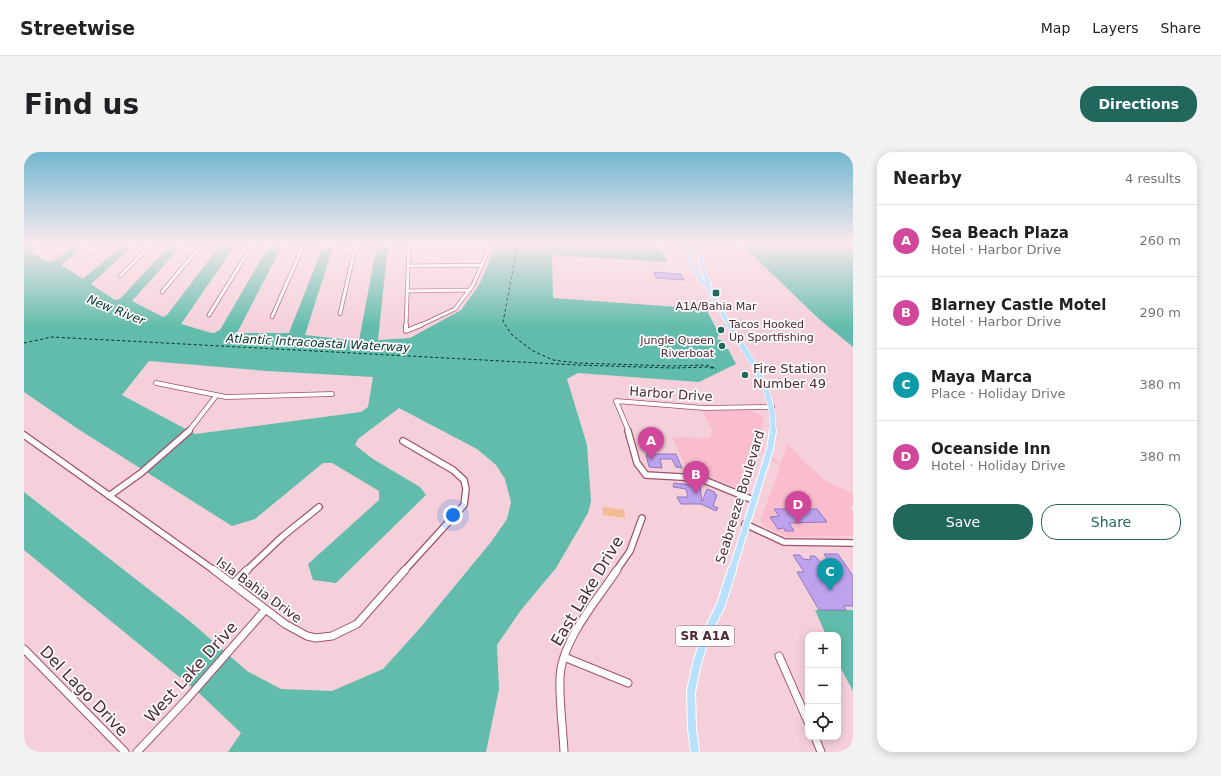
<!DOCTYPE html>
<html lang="en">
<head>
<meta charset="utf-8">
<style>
  :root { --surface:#fff; --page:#f2f2f2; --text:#202124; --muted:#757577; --line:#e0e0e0; --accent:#21675c }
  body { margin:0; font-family:"DejaVu Sans",sans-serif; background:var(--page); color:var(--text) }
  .controls { position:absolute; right:12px; bottom:12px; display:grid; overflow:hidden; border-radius:8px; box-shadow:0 2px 10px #0003 }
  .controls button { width:36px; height:36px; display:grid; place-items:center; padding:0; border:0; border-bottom:1px solid var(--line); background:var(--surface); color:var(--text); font:20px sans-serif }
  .you { position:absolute; left:429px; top:363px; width:14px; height:14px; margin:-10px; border:3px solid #fff; border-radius:50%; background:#1a73e8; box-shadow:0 0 0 6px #1a73e833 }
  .badge { display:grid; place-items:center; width:26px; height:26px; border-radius:50%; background:var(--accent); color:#fff; font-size:13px; font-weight:700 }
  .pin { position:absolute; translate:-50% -33px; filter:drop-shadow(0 1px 2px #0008) }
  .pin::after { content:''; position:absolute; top:21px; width:14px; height:12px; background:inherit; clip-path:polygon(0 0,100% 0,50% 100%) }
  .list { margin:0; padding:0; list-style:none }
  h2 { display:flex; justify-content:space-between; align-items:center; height:52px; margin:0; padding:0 16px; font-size:17px }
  h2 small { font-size:13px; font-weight:400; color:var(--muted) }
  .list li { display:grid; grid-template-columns:26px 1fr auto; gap:12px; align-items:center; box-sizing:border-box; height:72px; padding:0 16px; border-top:1px solid var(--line) }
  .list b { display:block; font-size:15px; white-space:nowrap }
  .list p { margin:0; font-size:13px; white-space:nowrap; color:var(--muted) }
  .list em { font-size:13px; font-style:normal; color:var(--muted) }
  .actions { display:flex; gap:8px; padding:12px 16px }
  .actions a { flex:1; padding:9px 0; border:1px solid var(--accent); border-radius:16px; text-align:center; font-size:14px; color:var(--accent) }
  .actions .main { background:var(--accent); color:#fff }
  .icon { flex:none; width:22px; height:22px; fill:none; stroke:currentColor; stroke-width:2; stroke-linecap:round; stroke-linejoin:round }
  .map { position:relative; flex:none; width:829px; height:600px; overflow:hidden; border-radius:16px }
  header { display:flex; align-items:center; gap:24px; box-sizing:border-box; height:56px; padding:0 20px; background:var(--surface); border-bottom:1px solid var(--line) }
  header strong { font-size:19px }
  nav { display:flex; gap:22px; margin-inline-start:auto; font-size:14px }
  .intro { display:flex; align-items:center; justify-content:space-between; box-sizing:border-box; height:96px; padding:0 24px }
  h1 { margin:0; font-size:28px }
  .button { padding:10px 18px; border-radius:16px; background:var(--accent); color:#fff; font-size:14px; font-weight:700 }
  main { display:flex; gap:24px; padding:0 24px }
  aside { flex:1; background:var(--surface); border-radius:16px; box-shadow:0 2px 10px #0003 }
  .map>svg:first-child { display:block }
</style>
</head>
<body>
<header>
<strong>Streetwise</strong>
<nav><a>Map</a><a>Layers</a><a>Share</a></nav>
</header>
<div class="intro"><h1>Find us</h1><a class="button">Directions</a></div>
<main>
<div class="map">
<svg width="829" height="600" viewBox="0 0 829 600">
  <rect width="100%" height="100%" fill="#f5d0da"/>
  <!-- built -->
  <path fill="#f9bdce" d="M726,258l12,5 2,4 -5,27 21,18 8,-20 16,18 12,9 11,11 26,11v12h-5l5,7v24l-65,1 -23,-10 -5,-6 20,-54 -22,-20 -16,43 -36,-15 -18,-3 -16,-35 38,1 3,-7 -11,-20z"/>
  <!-- green -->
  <path fill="#f2bc91" d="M579,355l21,3 1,8 -22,-3z"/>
  <!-- water -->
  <path fill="#61bcab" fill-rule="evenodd" d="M3,92h13l-11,9 10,3 1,3 10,3 5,-2 21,-16h11l-26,21 22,14 41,-35h11l-44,40 24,16 5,-1 51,-55h12l-51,57 31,16 4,-2 54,-71h15l-55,80 27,8 6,1 6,-3 50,-86h13l-46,89h52l35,-89h10l-29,91 54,6 18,-97h11l-10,96 32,-2 51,-28 18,-25 18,-41h160l3,3 7,15 -115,-7 1,43 153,11 13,25 -2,5 6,2 -3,8h8l8,15 -37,18 -121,-9 -11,6 20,66 4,56 -3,12 -32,55 -35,42 -24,35 2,44 -13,63h-258l13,-19 -41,-39 -176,-144v-58l168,131 55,48 34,18 51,2 51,-22 38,-42 70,-85 16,-23 4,-17 -6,-23 -9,-14 -19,-16 -78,-41 -41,31 -3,6 18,14 47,28 6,8 -90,88 -23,-3 -5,-16 71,-64v-9l-47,-28h-9l-68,56 -23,7 -154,-97 -54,-37v-146zM125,209l118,10 106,6 -5,30 -7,5 -166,22 -73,-39z
    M717,92h112v103l-34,-28z
    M791,458h38v81l-15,-28v-28h-12z"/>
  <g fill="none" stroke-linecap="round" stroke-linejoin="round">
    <!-- ferry -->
    <path stroke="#03312a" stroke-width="1" stroke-dasharray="3 2.5" stroke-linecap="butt" d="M494,92l-15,78 9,13 21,16 20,9 24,3 95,3 34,-1 9,3
      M0,191l28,-6 525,28 96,3 35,-1 8,2"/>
  </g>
  <!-- building -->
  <path fill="#bda3ee" stroke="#9278c0" d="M630,120l27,2 3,6 -28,-2z
    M622,302h30l6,14 -6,-1 -4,-8h-12l2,9 -13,-1z
    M650,331l26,3 2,16 5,-13 8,3 -1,2 3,1 -4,11 5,2 -2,3 -15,-7h-20l-4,-7h11l-2,-8 -13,-2z
    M750,357h43l10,13 -38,1 5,8h-9l-1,-3 -6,1 -8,-12 9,-1z
    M800,402h14l15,22v30h-9l2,4h-27l-22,-38h7l-11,-17h7l3,4 8,1 -1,-4h5l19,21 3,-3z"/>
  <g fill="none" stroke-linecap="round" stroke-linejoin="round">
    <defs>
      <path id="minor-far3" d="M385,93h82
        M28,96l5,-4
        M68,102l13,-10
        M384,114l74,-1
        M96,124l32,-32
        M383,139l63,-1
        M138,140l40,-48
        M316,162l16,-70
        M185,163l44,-71
        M248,165l32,-73
        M382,174l3,-82
        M395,174l36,-17 18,-24 18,-41"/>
      <path id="minor-far2" d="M382,173v6l15,-6
        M132,231l70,14 106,-3
        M164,280l28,-36
        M605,280l-13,-31 88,7 68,-1"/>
      <path id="minor-far1" d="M604,279l9,32 9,12 53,3 54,22
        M0,283l191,136
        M379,289l50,29 11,10 2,9 -2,16 -60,66
        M85,344l32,-23 48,-42
        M721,372l39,18 69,1
        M222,419l37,-35 36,-29
        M592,419l14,-20 12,-33"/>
      <path id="minor" d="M190,418l71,54 22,12 9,2 16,-2 25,-12 48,-54
        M209,432l14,-14
        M0,497l101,103
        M755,504l29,66
        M540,505l64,26
        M791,585l6,15
        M113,600l50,-53 78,-89
        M540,600c-1,-24 -5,-50 -4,-74 1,-37 37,-78 57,-108"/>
      <path id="major-far3" d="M655,92l9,11 12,24 8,8 22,39
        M676,92l1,19 8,22 -1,2
        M662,97h15"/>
      <path id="major-far2" d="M705,173c21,34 46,65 44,107"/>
      <path id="major-far1" d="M708,419l38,-122 3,-18"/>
      <path id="major" d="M671,600l-3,-23 -1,-37 6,-29 9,-28 15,-30 11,-35"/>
    </defs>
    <!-- minor-far3 casing -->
    <use href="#minor-far3" stroke="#a0516b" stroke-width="4.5"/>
    <!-- minor-far2 casing -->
    <use href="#minor-far2" stroke="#a0516b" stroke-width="5.5"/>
    <!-- minor-far1 casing -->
    <use href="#minor-far1" stroke="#a0516b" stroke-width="8"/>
    <!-- minor casing -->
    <use href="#minor" stroke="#a0516b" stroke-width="9"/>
    <!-- major-far3 casing -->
    <use href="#major-far3" stroke="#fff" stroke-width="5.5"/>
    <!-- major-far2 casing -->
    <use href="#major-far2" stroke="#fff" stroke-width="6"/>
    <!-- major-far1 casing -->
    <use href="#major-far1" stroke="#fff" stroke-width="8"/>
    <!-- major casing -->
    <use href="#major" stroke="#fff" stroke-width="10"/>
    <!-- minor-far3 -->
    <use href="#minor-far3" stroke="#fff" stroke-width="3"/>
    <!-- minor-far2 -->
    <use href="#minor-far2" stroke="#fff" stroke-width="4"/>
    <!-- minor-far1 -->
    <use href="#minor-far1" stroke="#fff" stroke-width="5.5"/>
    <!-- minor -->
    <use href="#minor" stroke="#fff" stroke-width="7"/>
    <!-- major-far3 -->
    <use href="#major-far3" stroke="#b8e1fe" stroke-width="4"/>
    <!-- major-far2 -->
    <use href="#major-far2" stroke="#b8e1fe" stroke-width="5"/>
    <!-- major-far1 -->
    <use href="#major-far1" stroke="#b8e1fe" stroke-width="6"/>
    <!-- major -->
    <use href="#major" stroke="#b8e1fe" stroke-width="8"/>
  </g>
  <!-- sky -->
  <linearGradient id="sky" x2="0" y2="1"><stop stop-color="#72b7d0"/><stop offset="0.52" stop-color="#faeaee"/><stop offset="1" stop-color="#faeaee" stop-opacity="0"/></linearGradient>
  <rect width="829" height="176" fill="url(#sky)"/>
  <!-- markers -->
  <g fill="#21675c" stroke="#fcfcfc" stroke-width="1.5">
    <rect x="688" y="137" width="8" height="8" rx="2"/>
    <circle cx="697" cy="178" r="4"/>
    <circle cx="698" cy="194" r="4"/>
    <circle cx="721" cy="223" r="4"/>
  </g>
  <g text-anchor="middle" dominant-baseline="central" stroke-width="3.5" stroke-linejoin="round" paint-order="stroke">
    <!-- far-poi labels -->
    <g font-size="11" fill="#4e2a36" stroke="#fcfcfc">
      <text x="692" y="154">A1A/Bahia Mar</text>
      <text x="705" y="172" text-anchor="start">Tacos Hooked<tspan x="705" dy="13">Up Sportfishing</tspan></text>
      <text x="690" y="188" text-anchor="end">Jungle Queen<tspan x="690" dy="13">Riverboat</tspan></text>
    </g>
    <!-- far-water labels -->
    <g font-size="12" font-style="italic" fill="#03312a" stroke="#fcfcfc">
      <text transform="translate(92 158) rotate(22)">New River</text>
      <text transform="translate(294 191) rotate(3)">Atlantic Intracoastal Waterway</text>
    </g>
    <!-- shield labels -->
    <rect fill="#fcfcfc" stroke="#826971" stroke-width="1" x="652" y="474" width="58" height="20" rx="3"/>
    <g font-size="12" font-weight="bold" fill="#4e2a36">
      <text x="681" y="484">SR A1A</text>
    </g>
    <!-- poi labels -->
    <g font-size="13" fill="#4e2a36" stroke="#fcfcfc" text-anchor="start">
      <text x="729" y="216">Fire Station<tspan x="729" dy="15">Number 49</tspan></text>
    </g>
    <!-- street labels -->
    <g font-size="13" fill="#4e2a36" stroke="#fcfcfc">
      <text transform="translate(647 242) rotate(4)">Harbor Drive</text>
      <text transform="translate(716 345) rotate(-73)">Seabreeze Boulevard</text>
      <text transform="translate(235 438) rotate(36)">Isla Bahia Drive</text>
    </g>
    <!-- near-street labels -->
    <g font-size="16" fill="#4e2a36" stroke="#fcfcfc">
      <text transform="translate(563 439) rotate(-59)">East Lake Drive</text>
      <text transform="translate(167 520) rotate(-48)">West Lake Drive</text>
      <text transform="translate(60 539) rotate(46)">Del Lago Drive</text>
    </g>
  </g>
</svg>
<div class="controls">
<button>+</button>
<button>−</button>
<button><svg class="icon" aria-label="locate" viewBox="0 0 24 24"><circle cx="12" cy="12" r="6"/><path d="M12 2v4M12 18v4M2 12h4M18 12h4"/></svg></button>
</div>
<div class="you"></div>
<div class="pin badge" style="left:627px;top:308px;background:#d1479c">A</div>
<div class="pin badge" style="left:672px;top:342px;background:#d1479c">B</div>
<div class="pin badge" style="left:806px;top:439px;background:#0f9aa8">C</div>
<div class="pin badge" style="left:774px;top:372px;background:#d1479c">D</div>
</div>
<aside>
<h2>Nearby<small>4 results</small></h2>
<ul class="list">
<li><span class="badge" style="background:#d1479c">A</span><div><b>Sea Beach Plaza</b><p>Hotel · Harbor Drive</p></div><em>260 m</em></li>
<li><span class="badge" style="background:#d1479c">B</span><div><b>Blarney Castle Motel</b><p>Hotel · Harbor Drive</p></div><em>290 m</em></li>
<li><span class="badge" style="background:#0f9aa8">C</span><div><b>Maya Marca</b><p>Place · Holiday Drive</p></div><em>380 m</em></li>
<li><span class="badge" style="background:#d1479c">D</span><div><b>Oceanside Inn</b><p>Hotel · Holiday Drive</p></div><em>380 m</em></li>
</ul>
<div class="actions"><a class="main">Save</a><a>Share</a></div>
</aside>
</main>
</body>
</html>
